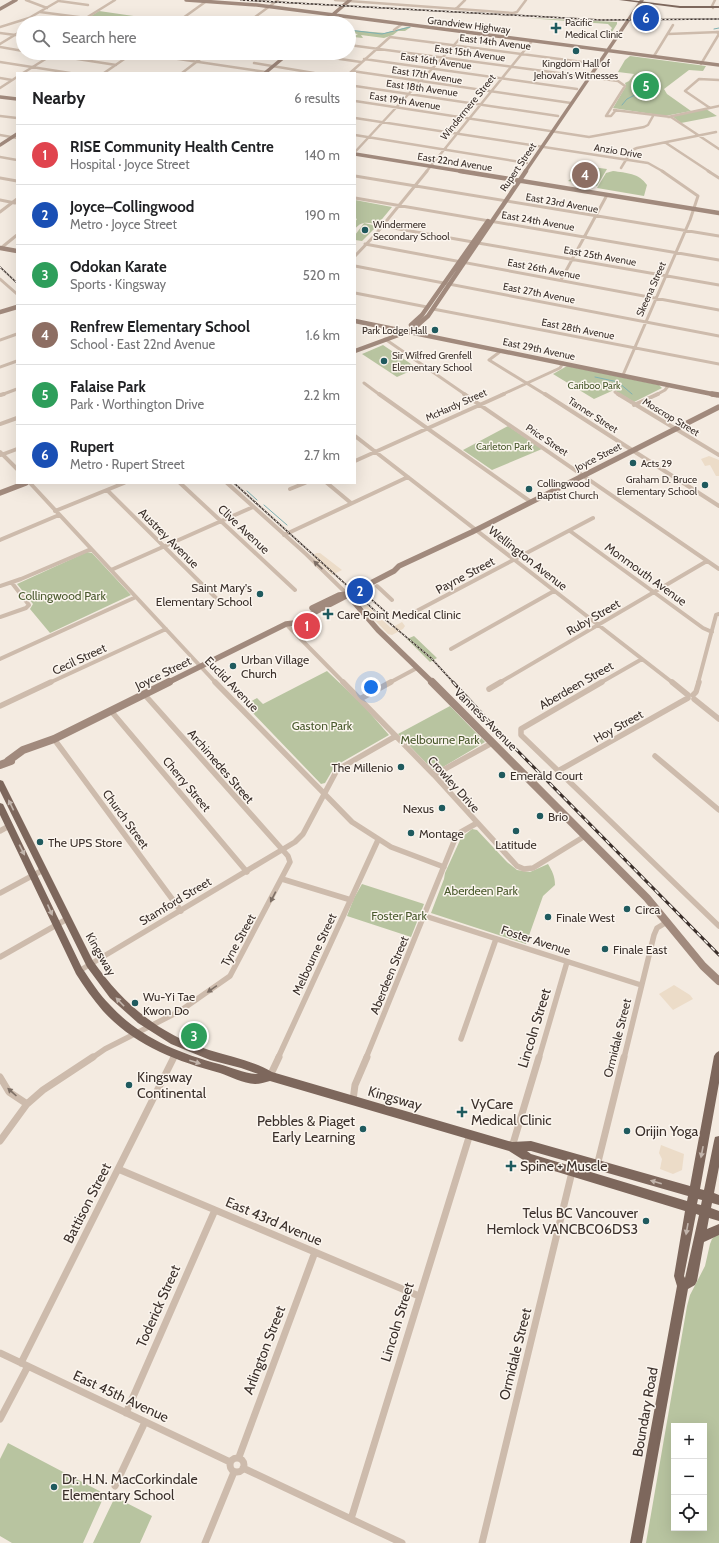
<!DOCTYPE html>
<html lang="en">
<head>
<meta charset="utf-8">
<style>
  :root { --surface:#fff; --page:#f6f6f6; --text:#202124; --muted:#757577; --line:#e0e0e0; --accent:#1f5a5e }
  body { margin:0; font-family:Cabin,sans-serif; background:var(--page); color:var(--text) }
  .controls { position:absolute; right:12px; bottom:12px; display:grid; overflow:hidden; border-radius:0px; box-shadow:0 4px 16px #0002 }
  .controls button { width:36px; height:36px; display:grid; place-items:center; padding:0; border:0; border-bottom:1px solid var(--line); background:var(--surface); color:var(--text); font:20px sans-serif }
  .you { position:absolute; left:371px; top:687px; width:14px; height:14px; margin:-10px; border:3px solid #fff; border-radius:50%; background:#1a73e8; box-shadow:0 0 0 6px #1a73e833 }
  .badge { display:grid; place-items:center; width:26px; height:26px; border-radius:50%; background:var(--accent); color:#fff; font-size:13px; font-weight:700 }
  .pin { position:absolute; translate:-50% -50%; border:2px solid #fff; box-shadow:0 1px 4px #0006 }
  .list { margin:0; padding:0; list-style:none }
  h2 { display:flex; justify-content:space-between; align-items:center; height:52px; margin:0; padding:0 16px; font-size:17px }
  h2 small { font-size:13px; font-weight:400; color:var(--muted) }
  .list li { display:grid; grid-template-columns:26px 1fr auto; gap:12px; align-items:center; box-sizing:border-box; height:60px; padding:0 16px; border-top:1px solid var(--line) }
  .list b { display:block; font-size:15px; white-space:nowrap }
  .list p { margin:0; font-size:13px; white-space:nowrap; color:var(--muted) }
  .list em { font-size:13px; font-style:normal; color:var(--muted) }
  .icon { flex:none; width:22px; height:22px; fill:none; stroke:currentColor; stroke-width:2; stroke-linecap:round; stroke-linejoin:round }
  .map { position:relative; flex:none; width:719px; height:1543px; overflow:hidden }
  .search { position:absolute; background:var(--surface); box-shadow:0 4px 16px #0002; left:16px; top:16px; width:340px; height:44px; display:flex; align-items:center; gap:10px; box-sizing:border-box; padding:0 14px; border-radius:22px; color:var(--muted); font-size:15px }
  .panel { position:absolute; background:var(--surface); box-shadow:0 4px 16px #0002; left:16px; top:72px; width:340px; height:412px; border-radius:0px }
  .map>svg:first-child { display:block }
</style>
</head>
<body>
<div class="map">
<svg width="719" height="1543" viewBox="0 0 719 1543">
  <rect width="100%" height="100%" fill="#f4ebe1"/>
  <!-- green -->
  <path fill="#b8c4a0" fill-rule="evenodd" d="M99,11l76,11 -95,1z
    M527,18l90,4v2l-5,8h-3l3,-4 -4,-4z
    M407,27h4l-6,4h-7l-5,4 -9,3 -23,-3 2,3 -10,-1 5,-3 -9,-1v-3l36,3z
    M630,56l76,10 -3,5 -14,-1 -25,19 3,5 24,17 -26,5 -52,-8 13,-22 -1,-3 4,-2 5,-7 -16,-2 7,-12z
    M706,109l11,7 -36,7 -9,-7z
    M585,166l22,3 -10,17 -29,-5 6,-5 -2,-1 4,-5 4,1 -5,5 1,5z
    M613,171c13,2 26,2 34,14l-3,11 -47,-8 9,-15z
    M355,200l37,7 -14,17c-10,-1 -16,-4 -23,5v-7l2,-3 -2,-1z
    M364,223l13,3 -15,15 -7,-1v-5z
    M383,345l34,23 -20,9 -35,-23z
    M567,366l92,19 3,3 -28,14 -20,-12 -20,9 -41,-25z
    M508,426l34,23 -50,21 -29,-20z
    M87,552l5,1 39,42 -81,38 -20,-24 3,-5 -16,-20z
    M414,636l23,22 -7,4 -23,-23z
    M327,671l36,34 26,30 -54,31 -10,17 -4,1 -71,-74 2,-1 -2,-2 3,-2 -3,-3 7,-4 6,6z
    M450,706l35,36 -47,28h-5l-35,-36z
    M472,829l5,1 30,32 10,8 13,2 18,-8c4,7 7,12 7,21l-12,11 -17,48 -95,-31 13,-34 1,-6 16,-35z
    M362,884l62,20 -13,33 -64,-21 7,-18z
    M719,1232v311h-73l41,-237 3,-11 15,-29 5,-22 2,-5zM674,1426h30v102h-30z
    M8,1443l97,51 -22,49h-71l-12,-7v-77z
    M115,1497l37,19 -12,27h-47z"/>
  <!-- plaza -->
  <path fill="#ecdcc8" d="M709,456l10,4v16h-3l-6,-11 -5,1 -4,-7z
    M316,553h4l22,17 -10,5 -20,-18z
    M358,594l5,4 -2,2 30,28 11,-6 3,4 -2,3 -11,6 -4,-1 -34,-36z
    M674,985l16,10 3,4 -20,11 -14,-16z
    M661,1145l23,9 -2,16 -9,4 -13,-5 2,-10 -3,-6z"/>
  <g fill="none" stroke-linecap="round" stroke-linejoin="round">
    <!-- stream -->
    <path stroke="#7fb0b2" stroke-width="1" d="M714,29l5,-1
      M349,30l33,4 28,-7
      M622,105l5,-6 10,-5 -2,-2 1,-5 9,-2
      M595,377l23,5 14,12
      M247,491l10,9
      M264,505l23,20"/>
    <!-- street-far4 -->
    <path stroke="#cdbbac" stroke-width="2.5" d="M26,0l21,8
      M335,0l178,13 4,-1 9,-12
      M59,1l29,4
      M713,8l-1,-2 3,-6
      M456,9l9,-9
      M40,12l46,6
      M254,18l37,5
      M179,21l13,2
      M78,23l37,-23
      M176,23l32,-23
      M247,23l31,-23
      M0,27l29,-9 31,-18
      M394,30l8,-6
      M0,33l23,3
      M668,34l51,-2
      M0,44l23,-14
      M349,45l269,36 7,5 -19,30h5l5,-6
      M0,47l23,4
      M39,53l77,12
      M138,53l128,19
      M298,53l63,9
      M245,55l3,-2
      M654,56l19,-31
      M364,59l213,30
      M0,62l70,11
      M254,63l60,10
      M701,64l18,-30 -2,-2
      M352,71l219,32
      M23,73l29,-18
      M104,73l29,-20
      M182,73l26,-20
      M350,73l40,-36 208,27
      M0,78l12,2
      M355,86l203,30
      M0,88l17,-11
      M355,101l234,36 55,-10 4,-2 5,-9
      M710,108l-25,-17 14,-12 20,1
      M614,110l57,7 48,32
      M0,116l17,2
      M668,117l51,-11
      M355,118l293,45 16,9
      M0,135l17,3
      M355,135l172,28
      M666,143l44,29
      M355,152l111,-120
      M0,157l17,3
      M621,168l11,-18 5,-2 79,-16
      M426,172l106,-131"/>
    <!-- street-far3 -->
    <path stroke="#cdbbac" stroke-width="3" d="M708,171l11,7
      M355,176l364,60
      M0,178l17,3
      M355,198l364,62
      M0,200l15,3
      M0,212l17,-13
      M382,226l91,16
      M478,243l241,42
      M365,244l354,66
      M1,248l16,-13
      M355,256l20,-21 52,-64
      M355,266l364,70
      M0,279l17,15
      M561,280l46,-85
      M355,293l72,14
      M433,309l286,55
      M385,339l81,56
      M0,340l17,-6
      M501,351l-12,9 57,35
      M0,367l17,-6
      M623,375l67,-155 8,-24 -36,-25
      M364,383l16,12
      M615,392l4,3
      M1,395l16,-6
      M501,395l59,-27 3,-5
      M656,395l9,-5 4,-5"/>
    <!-- street-far2 -->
    <path stroke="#cdbbac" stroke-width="4" d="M379,394l152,108
      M464,394l255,175
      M545,394l174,112
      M618,394l101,61
      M0,395l4,-1
      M634,405l24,-11
      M0,424l17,-6
      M355,436l318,247
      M0,452l17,17
      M1,455l16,-6
      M355,461l149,-67
      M30,483l186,200
      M180,483l115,107
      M227,483l79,71 41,40
      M327,483l24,20
      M290,489l15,-6
      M107,490l111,110
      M55,511l69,-28
      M570,531l133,97 9,4
      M284,535l124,-58
      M0,540l59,-25
      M111,570l142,-63
      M0,586l21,-7 70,-30
      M377,586l15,14
      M409,615l184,-97
      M0,617l26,-9 3,-3 -17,-22
      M286,624l58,59
      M451,649l103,-58
      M0,659l136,-62
      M49,683l117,-54
      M389,683l28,-15
      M499,683l208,-122
      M600,683l42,-24
      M698,683l18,-68 3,-1"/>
    <!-- street-far1 -->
    <path stroke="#cdbbac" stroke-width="5.5" d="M215,682l137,140 39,25 53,20
      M343,682l91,93 83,91 7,3 9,-1 52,-32
      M602,682l-81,47v6l198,191
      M672,682l16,13
      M489,689l12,-7
      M693,695l3,-3 3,-10
      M360,699l31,-17
      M694,699l25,20
      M0,706l51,-24
      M111,711l136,161
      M54,739l127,172
      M655,756l64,54
      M558,771l130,-73
      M434,775l58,-32
      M0,831l9,-5
      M282,879l69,21
      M0,893l43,-23
      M425,916l216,69
      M0,957l67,-38
      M79,971l216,-129 8,-8 34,-64 59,-34
      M461,1039l35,-100
      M92,1058l13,-9 75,-38 50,-35 60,-114 -2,-6 -144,-162
      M174,1058l1,-3
      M278,1058l100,-218
      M366,1058l89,-219 6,-7 16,-9
      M539,1058l28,-96
      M624,1058l30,-123 3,-7 10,-6"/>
    <!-- street -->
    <path stroke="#cdbbac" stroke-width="7" d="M270,1076l9,-19
      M0,1077l9,15 18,12
      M353,1100l2,-15 12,-28
      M0,1141l27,-37 16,-14 50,-33
      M512,1147l27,-90
      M597,1166l27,-109
      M118,1169l301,127
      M0,1353l230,109
      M21,1363l153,-306
      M126,1413l89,-203
      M0,1419l28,-53
      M239,1457l76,-205
      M230 1465a7 7 0 1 1 14 0a7 7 0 1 1-14 0Z
      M243,1468l159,75
      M115,1486l30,-64
      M351,1519l119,-385
      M205,1543l29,-71
      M482,1543l90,-371"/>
    <!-- secondary-far3 -->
    <path stroke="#a18a7d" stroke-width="3.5" d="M186,0l71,5 462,60
      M0,9l16,-9
      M323,23l27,-23
      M265,73l24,-20
      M0,97l17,2
      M0,145l17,-11
      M355,154l111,18
      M525,172l117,-172"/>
    <!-- secondary-far2 -->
    <path stroke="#a18a7d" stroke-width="4.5" d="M460,171l259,42
      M0,248l17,3
      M0,312l17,-5
      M355,321l362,74
      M411,325l11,-10 66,-94
      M355,351l57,-21 16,-14 98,-145"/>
    <!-- secondary-far1 -->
    <path stroke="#a18a7d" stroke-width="5.5" d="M712,394l7,1
      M0,493l26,-10
      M347,594l31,36 55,53
      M312,608l27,-13 8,-1
      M167,683l119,-59 8,-1 100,-52 5,-5 73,-34 247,-125"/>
    <!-- secondary -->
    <path stroke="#a18a7d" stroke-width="8" d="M432,682l215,216 56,68 16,15
      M8,761l15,-11 31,-11 115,-57
      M0,765l11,-4"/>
    <!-- primary -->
    <path fill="#7d675c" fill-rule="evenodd" d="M619,0h11l50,6h39v2h-39z
      M0,780l3,1 90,180c30,43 66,73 116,89 22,7 43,10 63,22l240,70 19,-1 159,45 24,-130 2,-3 3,-2v32l-19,106 4,1 10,-49 1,-4 4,-1v31l-5,26 5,2v10l-7,-2 -1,5 8,3v10l-10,-3 -2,11 12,-5v11l-15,7 -7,39 -2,4 -7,4 -46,254h-12l47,-257 -3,-10 11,-65 -157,-48 -19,-12 -239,-70c-5,1 -10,3 -15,3 -12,-1 -24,-7 -35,-11 -44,-12 -86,-28 -117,-62 -10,-12 -19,-24 -27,-37l-76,-159v-12l3,1 1,2 78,162c9,13 17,26 28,37 29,32 68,48 109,59 12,3 26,10 39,10l-17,-6 -31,-8 -39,-16 -33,-21 -28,-25 -23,-31 -87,-176zM527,1151h4l157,45 -1,5 -156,-47zM698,1199l4,1 -1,5 -4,-1zM696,1214l3,1 -14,63 -1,-2z"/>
    <defs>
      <path id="rail-far1" d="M241,0l360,20 118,-1
        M0,267l17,16
        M234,483l139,126 58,49 23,25
        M364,593l24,21"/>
      <path id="rail" d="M453,682l45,49 221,224"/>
    </defs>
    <!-- rail-far1 casing -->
    <use href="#rail-far1" stroke="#3b302b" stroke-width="1.5"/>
    <!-- rail casing -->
    <use href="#rail" stroke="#3b302b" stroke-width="3"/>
    <!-- rail-far1 -->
    <use href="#rail-far1" stroke="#fbf5ee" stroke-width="1" stroke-dasharray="2" stroke-linecap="butt"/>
    <!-- rail -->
    <use href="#rail" stroke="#fbf5ee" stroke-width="1.5" stroke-dasharray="5" stroke-linecap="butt"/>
  </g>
  <!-- one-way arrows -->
  <defs><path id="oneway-solid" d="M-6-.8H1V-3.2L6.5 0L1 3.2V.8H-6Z"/></defs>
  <g fill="#7d6f65">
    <use href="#oneway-solid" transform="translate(318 565) rotate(-137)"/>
    <use href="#oneway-solid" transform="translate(273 897) rotate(117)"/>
    <use href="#oneway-solid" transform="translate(212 989) rotate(145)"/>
    <use href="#oneway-solid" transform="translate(12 1092) rotate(-138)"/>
  </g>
  <g fill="#c2b5ac">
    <use href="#oneway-solid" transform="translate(11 805) rotate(-116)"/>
    <use href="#oneway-solid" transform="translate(22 850) rotate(63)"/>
    <use href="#oneway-solid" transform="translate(50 910) rotate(66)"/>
    <use href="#oneway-solid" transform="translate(120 1002) rotate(-134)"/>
    <use href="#oneway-solid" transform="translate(195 1062) rotate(18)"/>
    <use href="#oneway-solid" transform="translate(702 1152) rotate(101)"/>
    <use href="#oneway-solid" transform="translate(656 1182) rotate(-164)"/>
    <use href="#oneway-solid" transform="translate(687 1229) rotate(100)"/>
  </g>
  <!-- markers -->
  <g fill="#1f5a5e" stroke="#fbf5ee" stroke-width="1.5">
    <path d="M554 22h4v4h4v4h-4v4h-4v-4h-4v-4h4z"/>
    <circle cx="576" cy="51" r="4"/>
    <circle cx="365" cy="230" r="4"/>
    <circle cx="435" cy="330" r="4"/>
    <circle cx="384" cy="361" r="4"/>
    <circle cx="633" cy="463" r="4"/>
    <circle cx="705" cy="485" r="4"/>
    <circle cx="529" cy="489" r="4"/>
    <circle cx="260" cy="594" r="4"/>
    <path d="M326 608h4v4h4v4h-4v4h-4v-4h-4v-4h4z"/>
    <circle cx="233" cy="666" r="4"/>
    <circle cx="401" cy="767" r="4"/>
    <circle cx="502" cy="775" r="4"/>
    <circle cx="442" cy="808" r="4"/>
    <circle cx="540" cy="816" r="4"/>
    <circle cx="516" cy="831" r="4"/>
    <circle cx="411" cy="833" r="4"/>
    <circle cx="40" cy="842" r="4"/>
    <circle cx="627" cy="909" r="4"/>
    <circle cx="548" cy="917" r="4"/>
    <circle cx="605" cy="949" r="4"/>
    <circle cx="135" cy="1003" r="4"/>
    <circle cx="129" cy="1085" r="4"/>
    <path d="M460 1106h4v4h4v4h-4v4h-4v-4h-4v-4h4z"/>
    <circle cx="363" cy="1129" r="4"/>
    <circle cx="627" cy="1131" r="4"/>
    <path d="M509 1160h4v4h4v4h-4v4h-4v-4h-4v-4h4z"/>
    <circle cx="646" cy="1221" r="4"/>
    <circle cx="54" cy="1487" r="4"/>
  </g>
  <g text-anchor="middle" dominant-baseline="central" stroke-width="3" stroke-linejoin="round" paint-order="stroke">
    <!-- far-poi labels -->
    <g font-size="10" fill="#3b302b" stroke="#fbf5ee" text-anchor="start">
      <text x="565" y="22">Pacific<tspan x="565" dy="12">Medical Clinic</tspan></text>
      <text x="576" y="63" text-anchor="middle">Kingdom Hall of<tspan x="576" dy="12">Jehovah's Witnesses</tspan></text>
      <text x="373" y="224">Windermere<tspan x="373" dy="12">Secondary School</tspan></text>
      <text x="427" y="330" text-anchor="end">Park Lodge Hall</text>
      <text x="392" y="355">Sir Wilfred Grenfell<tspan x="392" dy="12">Elementary School</tspan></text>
      <text x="641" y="463">Acts 29</text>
      <text x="697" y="479" text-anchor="end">Graham D. Bruce<tspan x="697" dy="12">Elementary School</tspan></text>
      <text x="537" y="483">Collingwood<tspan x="537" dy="12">Baptist Church</tspan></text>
    </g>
    <!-- far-street labels -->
    <g font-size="10" fill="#3b302b" stroke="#fbf5ee">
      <text transform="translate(469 25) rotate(7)">Grandview Highway</text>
      <text transform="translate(495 42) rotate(7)">East 14th Avenue</text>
      <text transform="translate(470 53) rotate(8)">East 15th Avenue</text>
      <text transform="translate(436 61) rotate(8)">East 16th Avenue</text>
      <text transform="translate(427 75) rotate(9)">East 17th Avenue</text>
      <text transform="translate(422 88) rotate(8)">East 18th Avenue</text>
      <text transform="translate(405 101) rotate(9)">East 19th Avenue</text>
      <text transform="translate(468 107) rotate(-51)">Windermere Street</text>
      <text transform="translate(618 151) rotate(9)">Anzio Drive</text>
      <text transform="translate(455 162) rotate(9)">East 22nd Avenue</text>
      <text transform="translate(518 167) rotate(-56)">Rupert Street</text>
      <text transform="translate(562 203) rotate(10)">East 23rd Avenue</text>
      <text transform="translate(538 221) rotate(10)">East 24th Avenue</text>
      <text transform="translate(600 256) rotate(10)">East 25th Avenue</text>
      <text transform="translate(544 269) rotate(11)">East 26th Avenue</text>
      <text transform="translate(651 289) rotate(-66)">Skeena Street</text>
      <text transform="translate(539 293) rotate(11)">East 27th Avenue</text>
      <text transform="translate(578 329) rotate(11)">East 28th Avenue</text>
      <text transform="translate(539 349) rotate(12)">East 29th Avenue</text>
      <text transform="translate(456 405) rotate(-24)">McHardy Street</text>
      <text transform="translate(593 415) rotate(33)">Tanner Street</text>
      <text transform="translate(671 417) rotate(31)">Moscrop Street</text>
      <text transform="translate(547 440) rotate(34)">Price Street</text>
      <text transform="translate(598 457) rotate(-27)">Joyce Street</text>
    </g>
    <!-- far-park labels -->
    <g font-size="10" fill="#4a5a2e" stroke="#fbf5ee">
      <text x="594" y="385">Cariboo Park</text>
      <text x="504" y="446">Carleton Park</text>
    </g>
    <!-- street labels -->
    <g font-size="12" fill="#3b302b" stroke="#fbf5ee">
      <text transform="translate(244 529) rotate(43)">Clive Avenue</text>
      <text transform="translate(169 538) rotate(45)">Austrey Avenue</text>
      <text transform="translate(528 558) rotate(38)">Wellington Avenue</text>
      <text transform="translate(646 574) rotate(36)">Monmouth Avenue</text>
      <text transform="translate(465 575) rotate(-28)">Payne Street</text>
      <text transform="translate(593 617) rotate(-30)">Ruby Street</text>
      <text transform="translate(79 659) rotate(-25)">Cecil Street</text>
      <text transform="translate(163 673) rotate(-26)">Joyce Street</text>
      <text transform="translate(232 684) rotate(46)">Euclid Avenue</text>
      <text transform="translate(576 685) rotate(-30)">Aberdeen Street</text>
      <text transform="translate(486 719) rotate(45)">Vanness Avenue</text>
      <text transform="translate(618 726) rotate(-29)">Hoy Street</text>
      <text transform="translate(221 766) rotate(49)">Archimedes Street</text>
      <text transform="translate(187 784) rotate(50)">Cherry Street</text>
      <text transform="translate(454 784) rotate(48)">Crowley Drive</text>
      <text transform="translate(126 819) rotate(54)">Church Street</text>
      <text transform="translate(175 901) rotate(-31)">Stamford Street</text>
      <text transform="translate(238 940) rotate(-61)">Tyne Street</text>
      <text transform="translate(536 940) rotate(18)">Foster Avenue</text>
      <text transform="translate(101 954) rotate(60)">Kingsway</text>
      <text transform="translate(314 954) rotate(-65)">Melbourne Street</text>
      <text transform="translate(389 975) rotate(-68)">Aberdeen Street</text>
      <text transform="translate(617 1038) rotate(-76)">Ormidale Street</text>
    </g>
    <!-- poi labels -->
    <g font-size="12" fill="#3b302b" stroke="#fbf5ee" text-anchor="start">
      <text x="252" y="587" text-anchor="end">Saint Mary's<tspan x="252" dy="14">Elementary School</tspan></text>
      <text x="337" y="614">Care Point Medical Clinic</text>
      <text x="241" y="659">Urban Village<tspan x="241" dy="14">Church</tspan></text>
      <text x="393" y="767" text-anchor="end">The Millenio</text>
      <text x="510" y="775">Emerald Court</text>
      <text x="434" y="808" text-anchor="end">Nexus</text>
      <text x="548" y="816">Brio</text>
      <text x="419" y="833">Montage</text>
      <text x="48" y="842">The UPS Store</text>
      <text x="516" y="844" text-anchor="middle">Latitude</text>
      <text x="635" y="909">Circa</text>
      <text x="556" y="917">Finale West</text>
      <text x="613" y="949">Finale East</text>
      <text x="143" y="996">Wu-Yi Tae<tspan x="143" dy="14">Kwon Do</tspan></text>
    </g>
    <!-- park labels -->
    <g font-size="12" fill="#4a5a2e" stroke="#fbf5ee">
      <text x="62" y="595">Collingwood Park</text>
      <text x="322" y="725">Gaston Park</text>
      <text x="440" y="739">Melbourne Park</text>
      <text x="481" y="890">Aberdeen Park</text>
      <text x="399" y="915">Foster Park</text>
    </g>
    <!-- near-street labels -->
    <g font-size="14" fill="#3b302b" stroke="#fbf5ee">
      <text transform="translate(534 1028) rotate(-73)">Lincoln Street</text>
      <text transform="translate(395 1098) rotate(16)">Kingsway</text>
      <text transform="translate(87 1203) rotate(-63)">Battison Street</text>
      <text transform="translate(274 1221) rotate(23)">East 43rd Avenue</text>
      <text transform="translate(158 1306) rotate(-66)">Toderick Street</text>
      <text transform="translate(397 1322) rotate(-73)">Lincoln Street</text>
      <text transform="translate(264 1350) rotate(-69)">Arlington Street</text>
      <text transform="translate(515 1354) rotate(-76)">Ormidale Street</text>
      <text transform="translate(121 1396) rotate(25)">East 45th Avenue</text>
      <text transform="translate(645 1412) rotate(-80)">Boundary Road</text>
    </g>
    <!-- near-poi labels -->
    <g font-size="14" fill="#3b302b" stroke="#fbf5ee" text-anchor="start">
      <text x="137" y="1077">Kingsway<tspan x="137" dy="16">Continental</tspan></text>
      <text x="471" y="1104">VyCare<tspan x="471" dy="16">Medical Clinic</tspan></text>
      <text x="355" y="1121" text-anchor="end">Pebbles &amp; Piaget<tspan x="355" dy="16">Early Learning</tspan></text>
      <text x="635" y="1131">Orijin Yoga</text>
      <text x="520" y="1166">Spine + Muscle</text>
      <text x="638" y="1213" text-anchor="end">Telus BC Vancouver<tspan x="638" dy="16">Hemlock VANCBC06DS3</tspan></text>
      <text x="62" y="1479">Dr. H.N. MacCorkindale<tspan x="62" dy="16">Elementary School</tspan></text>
    </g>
  </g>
</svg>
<div class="controls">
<button>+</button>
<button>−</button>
<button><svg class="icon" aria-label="locate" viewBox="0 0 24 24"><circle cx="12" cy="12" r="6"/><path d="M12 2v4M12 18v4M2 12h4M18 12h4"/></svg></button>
</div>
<div class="you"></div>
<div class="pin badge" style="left:307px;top:626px;background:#e0444e">1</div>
<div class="pin badge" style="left:360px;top:591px;background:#1a4fb4">2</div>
<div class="pin badge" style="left:194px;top:1036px;background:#2e9e5b">3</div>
<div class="pin badge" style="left:585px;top:175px;background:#8d6e63">4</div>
<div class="pin badge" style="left:646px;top:86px;background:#2e9e5b">5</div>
<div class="pin badge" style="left:646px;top:18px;background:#1a4fb4">6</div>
<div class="search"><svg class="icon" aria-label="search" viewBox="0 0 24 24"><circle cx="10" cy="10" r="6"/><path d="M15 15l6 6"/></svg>Search here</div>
<section class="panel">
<h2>Nearby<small>6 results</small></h2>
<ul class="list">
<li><span class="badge" style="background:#e0444e">1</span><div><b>RISE Community Health Centre</b><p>Hospital · Joyce Street</p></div><em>140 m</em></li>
<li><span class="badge" style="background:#1a4fb4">2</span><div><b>Joyce–Collingwood</b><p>Metro · Joyce Street</p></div><em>190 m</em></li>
<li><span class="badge" style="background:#2e9e5b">3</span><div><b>Odokan Karate</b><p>Sports · Kingsway</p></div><em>520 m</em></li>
<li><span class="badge" style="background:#8d6e63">4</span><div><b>Renfrew Elementary School</b><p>School · East 22nd Avenue</p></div><em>1.6 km</em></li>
<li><span class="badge" style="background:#2e9e5b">5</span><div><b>Falaise Park</b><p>Park · Worthington Drive</p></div><em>2.2 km</em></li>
<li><span class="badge" style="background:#1a4fb4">6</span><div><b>Rupert</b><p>Metro · Rupert Street</p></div><em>2.7 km</em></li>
</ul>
</section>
</div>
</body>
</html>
